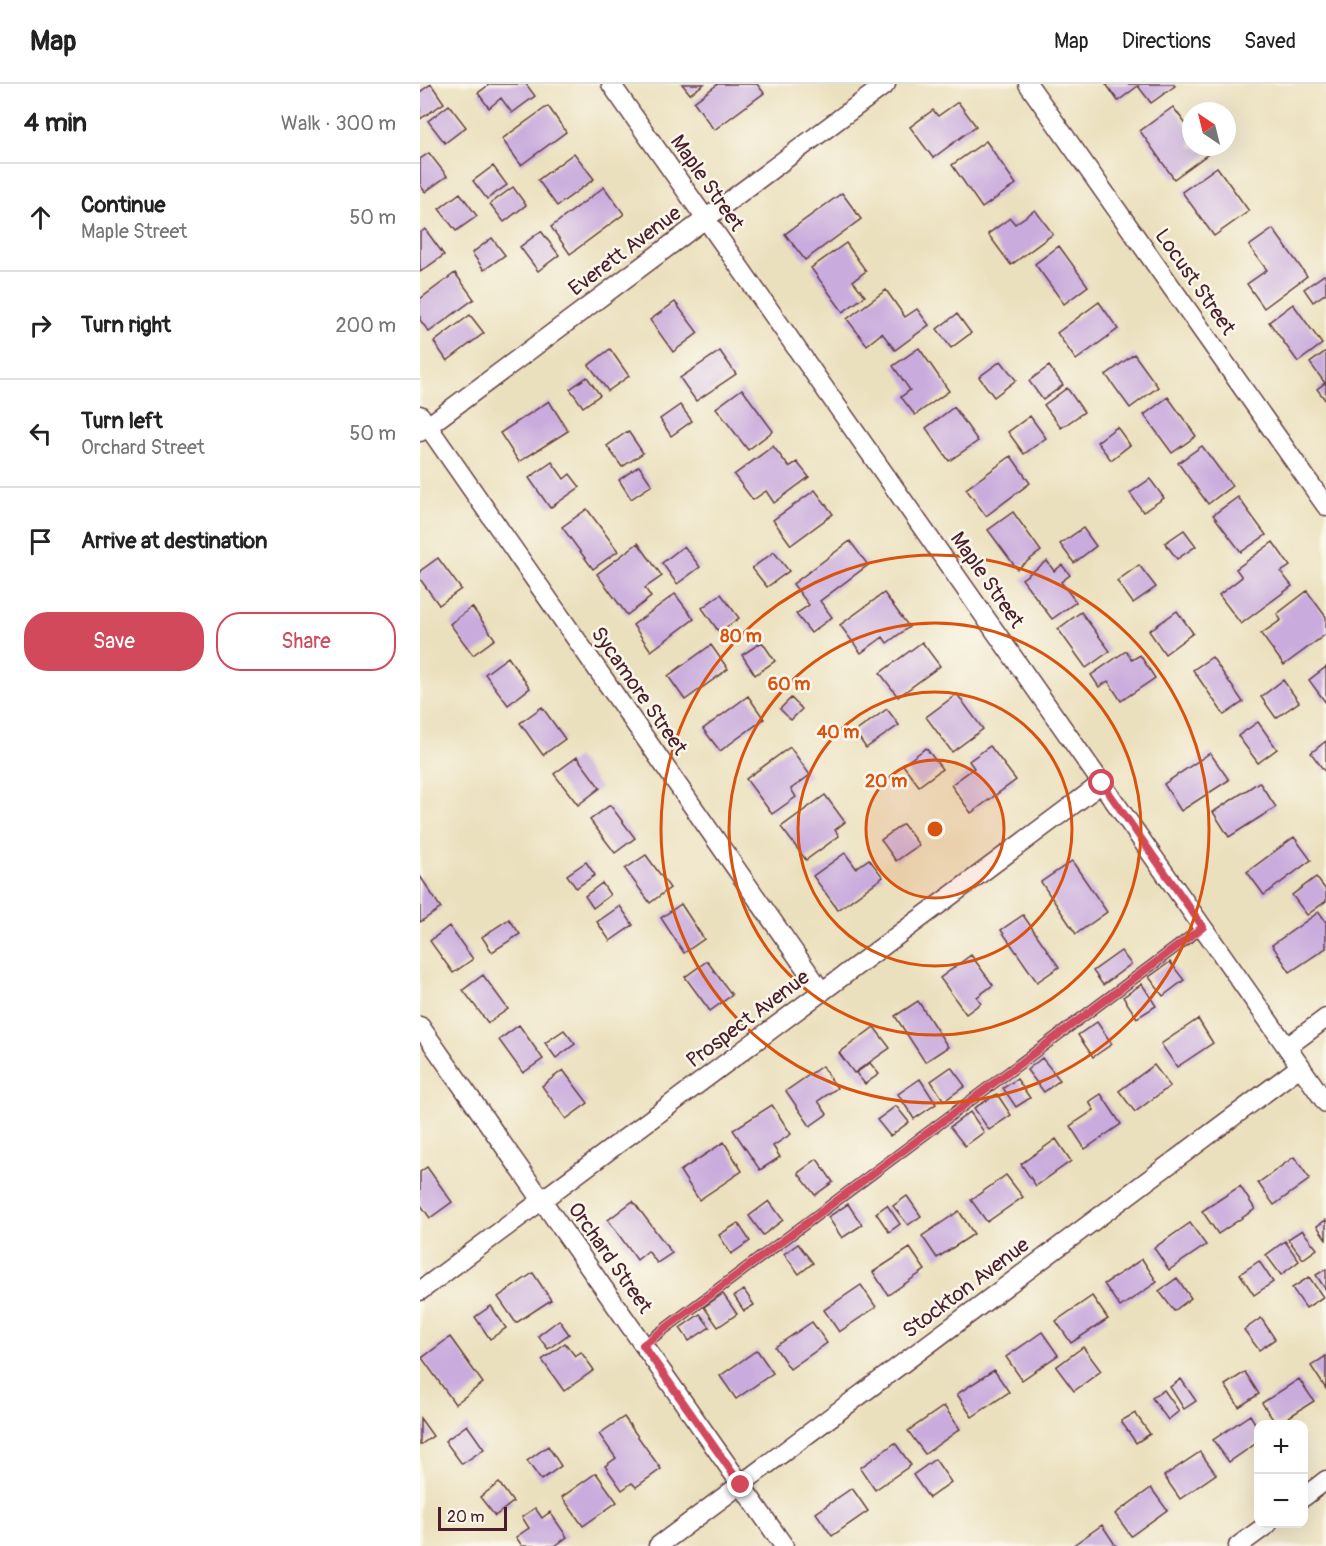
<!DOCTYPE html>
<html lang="en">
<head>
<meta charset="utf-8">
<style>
  :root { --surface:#fff; --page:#f6f6f6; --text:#222; --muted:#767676; --line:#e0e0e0; --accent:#d1495b }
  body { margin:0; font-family:Pangolin,sans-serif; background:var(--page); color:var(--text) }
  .controls { position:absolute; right:18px; bottom:18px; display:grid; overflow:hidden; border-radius:12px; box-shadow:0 6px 24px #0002 }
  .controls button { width:54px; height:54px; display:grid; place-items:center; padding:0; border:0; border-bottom:2px solid var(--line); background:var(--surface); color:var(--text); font:30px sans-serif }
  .compass { position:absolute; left:762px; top:18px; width:54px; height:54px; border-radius:50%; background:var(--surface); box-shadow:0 6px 24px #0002; rotate:325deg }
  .scale { position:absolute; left:18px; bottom:15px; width:69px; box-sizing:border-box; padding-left:6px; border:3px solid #4a1f2b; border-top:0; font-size:16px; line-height:21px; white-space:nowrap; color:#4a1f2b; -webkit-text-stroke:4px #fbf7ec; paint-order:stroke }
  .stop { position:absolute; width:18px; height:18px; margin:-14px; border:4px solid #d1495b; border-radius:50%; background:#fff }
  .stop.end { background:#d1495b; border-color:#fff; box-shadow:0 2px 6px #0008 }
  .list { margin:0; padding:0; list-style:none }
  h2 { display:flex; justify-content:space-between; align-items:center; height:78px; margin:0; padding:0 24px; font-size:26px }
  h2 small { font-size:20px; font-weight:400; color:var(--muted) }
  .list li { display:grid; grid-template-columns:39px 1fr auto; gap:18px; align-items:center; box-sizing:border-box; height:108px; padding:0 24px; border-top:2px solid var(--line) }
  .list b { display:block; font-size:22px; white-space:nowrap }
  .list p { margin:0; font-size:20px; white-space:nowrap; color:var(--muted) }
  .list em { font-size:20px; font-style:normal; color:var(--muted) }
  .actions { display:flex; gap:12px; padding:18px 24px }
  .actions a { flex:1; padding:14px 0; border:2px solid var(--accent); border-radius:24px; text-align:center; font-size:21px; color:var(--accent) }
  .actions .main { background:var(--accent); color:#fff }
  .icon { flex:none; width:33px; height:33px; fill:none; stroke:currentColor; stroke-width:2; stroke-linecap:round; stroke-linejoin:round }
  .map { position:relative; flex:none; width:906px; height:1462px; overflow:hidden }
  header { display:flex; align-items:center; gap:36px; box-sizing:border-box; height:84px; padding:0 30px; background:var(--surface); border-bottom:2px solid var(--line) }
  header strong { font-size:28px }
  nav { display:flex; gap:33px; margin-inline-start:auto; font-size:21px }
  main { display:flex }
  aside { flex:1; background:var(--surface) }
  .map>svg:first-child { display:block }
</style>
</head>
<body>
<header>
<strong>Map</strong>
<nav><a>Map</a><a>Directions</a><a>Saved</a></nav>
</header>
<main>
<aside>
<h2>4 min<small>Walk · 300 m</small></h2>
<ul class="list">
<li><svg class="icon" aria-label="ahead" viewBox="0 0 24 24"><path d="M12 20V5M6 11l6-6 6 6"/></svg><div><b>Continue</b><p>Maple Street</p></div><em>50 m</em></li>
<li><svg class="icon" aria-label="right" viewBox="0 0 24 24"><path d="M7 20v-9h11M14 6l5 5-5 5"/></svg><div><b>Turn right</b></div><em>200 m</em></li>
<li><svg class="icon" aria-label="left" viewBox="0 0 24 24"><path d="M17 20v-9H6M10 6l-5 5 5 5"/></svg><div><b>Turn left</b><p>Orchard Street</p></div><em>50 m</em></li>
<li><svg class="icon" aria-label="arrive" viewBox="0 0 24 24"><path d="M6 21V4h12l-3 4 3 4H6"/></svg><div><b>Arrive at destination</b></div></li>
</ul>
<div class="actions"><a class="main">Save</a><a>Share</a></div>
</aside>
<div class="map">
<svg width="906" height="1462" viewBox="0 0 906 1462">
  <rect width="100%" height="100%" fill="#fbf7ec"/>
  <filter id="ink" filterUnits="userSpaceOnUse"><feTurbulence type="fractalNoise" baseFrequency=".0167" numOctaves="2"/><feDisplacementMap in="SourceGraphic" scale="12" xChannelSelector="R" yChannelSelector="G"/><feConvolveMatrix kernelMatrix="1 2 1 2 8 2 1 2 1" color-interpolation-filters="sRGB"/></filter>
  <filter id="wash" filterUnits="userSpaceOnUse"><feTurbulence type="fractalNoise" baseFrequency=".008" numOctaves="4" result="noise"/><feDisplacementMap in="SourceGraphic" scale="24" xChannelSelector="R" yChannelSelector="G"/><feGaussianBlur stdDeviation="1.35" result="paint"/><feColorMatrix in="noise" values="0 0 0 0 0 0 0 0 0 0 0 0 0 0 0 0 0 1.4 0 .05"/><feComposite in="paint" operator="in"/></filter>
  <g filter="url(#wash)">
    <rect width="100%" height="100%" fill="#ebe0bd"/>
    <g id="blocks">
      <!-- building -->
      <path fill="#c9acdd" d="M11,0l13,19 -24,16v-27z
        M70,0h36l9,12 -23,17 -11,-15 -12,10 -11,-15z
        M262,0h22l-14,10z
        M298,0h39l7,9 -50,37 -20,-28z
        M686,0h67l2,2 -24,17 -13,-17 -20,15z
        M538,18l18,24 -43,32 -23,-31 23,-17 5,6z
        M29,21l17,22 -21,16 -17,-22z
        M128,22l18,26 -45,33 -19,-26z
        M753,23l18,24v16h12l5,7 -34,25 -34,-48z
        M566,57l30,43 -34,24 -30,-43z
        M9,69l18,23 -22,16 -5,-7v-26z
        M154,69l20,26 -37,27 -19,-26z
        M73,82l14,19 -20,14 -14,-18z
        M797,83l32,44 -35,25 -32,-44z
        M93,103l13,18 -22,17 -14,-18z
        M184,103l20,27 -54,40 -19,-27z
        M40,109l17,23 -21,15 -17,-22z
        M422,109l19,26 -56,41 -20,-26z
        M615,126l18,24 -42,31 -23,-31 22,-16 5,6z
        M5,145l19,26 -24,17v-39z
        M853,145l34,47 -43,32 -17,-24 20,-14 -18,-24z
        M121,147l18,24 -21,16 -18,-24z
        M72,154l13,17 -21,15 -12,-17z
        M426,159l20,28 -13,10 12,15 -22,16 -32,-44z
        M639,162l29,40 -24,18 -29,-40z
        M35,189l19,26 -45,33 -9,-12v-21z
        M904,191l2,2v16l-13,9 -9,-13z
        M466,206l19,27 12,-8 12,16 -34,25 -13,-17 -15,12 -20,-26z
        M255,218l23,31 -25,19 -23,-32z
        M679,218l19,27 -42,31 -19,-27z
        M873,220l29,40 -24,18 -29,-40z
        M537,230l14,19 -20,15 -14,-19z
        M50,231l14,18 -37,28 -13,-19z
        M499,264l30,43 -34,24 -14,-18 9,-7 -17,-24z
        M190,265l19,27 -21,15 -19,-26z
        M300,267l16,23 -40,27 -16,-23z
        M906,267v50l-9,-12 8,-6 -15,-20z
        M714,270l24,33 -28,21 -24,-33z
        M581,277l15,19 -22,17 -15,-20z
        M629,282l14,19 -20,15 -14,-19z
        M167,293l13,18 -17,12 -13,-18z
        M647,304l17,24 -23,16 -17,-23z
        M322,305l31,42 -25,19 -32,-42z
        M748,313l28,39 -24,17 -28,-38z
        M129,317l19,30 -49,31 -19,-29z
        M260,321l12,16 -21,15 -11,-17z
        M534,323l24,34 -29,20 -23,-33z
        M610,332l16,22 -22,16 -16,-22z
        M697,343l13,18 -19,15 -14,-18z
        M208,347l15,22 -21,14 -15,-21z
        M353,362l16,21 8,-5 12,15 -35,26 -8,-12 -13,9 -19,-25z
        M782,362l30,40 -24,18 -30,-41z
        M591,372l19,27 -44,33 -20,-27z
        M132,378l12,17 6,-5 10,13 -30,21 -21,-30z
        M219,382l13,19 -21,14 -12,-19z
        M730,395l14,19 -21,14 -13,-19z
        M395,406l18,24 -42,31 -18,-25z
        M818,413l28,38 -25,17 -28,-37z
        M167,425l31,42 -25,18 -31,-42z
        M593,428l28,39 -24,18 -29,-39z
        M663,444l13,18 -22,17 -14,-19z
        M764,446l12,16 -19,13 -12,-16z
        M430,457l18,24 -48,36 12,16 -21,16 -15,-19 13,-9 -16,-21z
        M853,458l17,24 -9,6 11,14 -51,38 -22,-29 23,-18 -6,-8z
        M218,459l24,33 -17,12 6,9 -24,18 -30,-41z
        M264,462l16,21 -23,17 -15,-21z
        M354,468l15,19 -22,16 -15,-19z
        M18,474l23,31 -22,16 -19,-26v-8z
        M627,477l7,10 8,-6 8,10 -9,7 15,20 -24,17 -30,-40z
        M719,481l17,22 -23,16 -16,-22z
        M887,507l19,26v17l-42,31 -23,-31 20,-14 -4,-6z
        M464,509l25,34 -22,16 -4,-6 -22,16 -21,-28z
        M255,510l19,25 -43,32 -18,-26z
        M301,510l18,24 -20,14 -17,-24z
        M52,523l23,32 -22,16 -23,-31z
        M757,527l16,22 -28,21 -16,-23z
        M661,528l29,39 -24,17 -28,-39z
        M342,558l13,19 -20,14 -13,-20z
        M502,558l18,24 -42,31 -18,-24z
        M291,561l17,24 -43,31 -17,-24z
        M706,567l6,9 8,-5 15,23 -34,23 -13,-20 -9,6 -8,-12z
        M88,573l22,31 -22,17 -23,-31z
        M792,573l31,45 -19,13 -31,-45z
        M906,583v36l-17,-23z
        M863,596l16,22 -23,16 -15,-21z
        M537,610l26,35 -31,23 -26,-35z
        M328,612l16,23 -44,32 -17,-22z
        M371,614l11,11 -11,11 -11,-11z
        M122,623l23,32 -22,16 -23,-32z
        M467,625l12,16 -33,23 -11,-16z
        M838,638l19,27 -19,14 -20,-27z
        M906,657v32l-15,-20z
        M570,662l26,34 -45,33 -20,-28 23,-17 -5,-7z
        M370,663l20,28 -19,14 5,8 -24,17 -26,-35z
        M506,664l16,21 -23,17 -16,-21z
        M790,669l19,27 -48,31 -17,-27z
        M157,673l23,31 -22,17 -24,-31z
        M839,698l17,25 -47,30 -16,-25z
        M405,711l20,27 -10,8 4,6 -33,24 -25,-33z
        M190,721l25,33 -20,15 -25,-33z
        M483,740l16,21 -23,16 -15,-21z
        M874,753l17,23 -47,35 -17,-23z
        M425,769l11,15 13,-9 14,18 -45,33 -25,-34z
        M226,771l24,33 -20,15 -25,-34z
        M652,777l35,51 -31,22 -35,-52z
        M166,778l9,13 -19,13 -9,-13z
        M0,792l21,32 -21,14z
        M896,793l10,13v11l-19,14 -15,-20z
        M182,799l8,12 -17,13 -8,-12z
        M261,820l23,35 -20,14 -23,-35z
        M200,822l13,19 -23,16 -13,-19z
        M899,828l7,10v26l-36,24 -18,-27z
        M603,831l36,52 -22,15 -36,-52z
        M89,835l11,15 -28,18 -10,-15z
        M29,842l24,33 -20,14 -23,-32z
        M701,867l10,13 -28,21 -10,-14z
        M551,871l22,30 -16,12 4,6 -15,11 -26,-36z
        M287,877l25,34 -22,16 -25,-34z
        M750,878l14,18 -21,16 -14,-19z
        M63,891l25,34 -20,14 -25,-33z
        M722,900l14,22 -19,12 -14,-21z
        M498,917l30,46 -23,15 -30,-46z
        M778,935l15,24 -36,24 -16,-23z
        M677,938l15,22 -19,13 -15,-22z
        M99,941l24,34 -20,14 -24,-33z
        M454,943l16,21 -36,25 -15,-20z
        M144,946l11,14 -19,14 -11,-15z
        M622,974l18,22 -16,12 -17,-22z
        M450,979l9,11 -14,10 -9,-11z
        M734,981l16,21 -35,26 -16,-21z
        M402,982l15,22 -19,13 9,13 -17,12 -24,-35z
        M531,983l14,19 -21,15 -13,-20z
        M143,986l25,33 -22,16 -24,-33z
        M500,995l16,25 -22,15 -16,-25z
        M597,995l13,19 -14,9 -13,-19z
        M577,1010l14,21 -22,15 -15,-22z
        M681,1010l20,30 -36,25 -15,-23 24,-16 -5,-8z
        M352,1021l19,29 -18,12 7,11 -20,13 -27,-40z
        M476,1022l13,16 -19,14 -13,-16z
        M550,1028l14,20 -19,14 -15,-19z
        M636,1055l15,22 -35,25 -15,-22z
        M304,1058l18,29 -43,29 -19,-29z
        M874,1073l16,22 -36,26 -16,-22z
        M397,1075l16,23 -18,13 -17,-22z
        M7,1083l25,35 -22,16 -10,-14v-32z
        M586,1091l17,22 -36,25 -16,-22z
        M820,1102l15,23 -37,25 -16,-23z
        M487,1112l14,20 -13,9 -15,-19z
        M213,1117l39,52 -15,10 -9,-12 -11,9 -29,-40z
        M349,1117l14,19 -20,15 -14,-19z
        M428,1120l14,21 -20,13 -14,-21z
        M467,1121l13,19 -11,8 -13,-19z
        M539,1127l15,23 -37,24 -15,-22z
        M906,1136v19l-9,-13z
        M318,1139l12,18 -19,13 -12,-19z
        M770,1139l16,22 -37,25 -15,-22z
        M882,1146l15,19 -14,10 -15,-20z
        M865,1157l14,20 -18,14 -15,-20z
        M378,1160l15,19 -14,11 -15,-20z
        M490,1164l15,22 -37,25 -15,-23z
        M722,1175l15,23 -37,25 -16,-23z
        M839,1177l14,21 -19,13 -14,-21z
        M906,1185v21l-10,-15z
        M113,1189l18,27 -35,23 -18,-26z
        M889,1193l14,20 -17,11 -14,-20z
        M757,1194l14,20 -17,13 -15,-20z
        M441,1201l15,22 -37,25 -15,-22z
        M324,1206l10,15 -10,6 -10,-15z
        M303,1210l14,20 -19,13 -14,-20z
        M672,1212l16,23 -37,24 -15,-22z
        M71,1222l15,22 -16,11 -15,-22z
        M280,1230l10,13 -21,14 -9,-13z
        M841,1234l14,21 -16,11 -15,-20z
        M139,1236l10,14 -21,15 -10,-13z
        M392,1238l15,21 -37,26 -15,-22z
        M622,1248l16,23 -36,25 -16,-23z
        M30,1253l33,46 -28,21 -33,-46z
        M145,1259l10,13 6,-4 13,18 -30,21 -22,-31z
        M663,1263l18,24 -27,20 -18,-24z
        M337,1266l16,23 -37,26 -16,-23z
        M906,1272v33l-15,-23z
        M574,1286l15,22 -37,25 -15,-23z
        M825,1288l14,22 -20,13 -14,-22z
        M761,1295l15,22 -12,8 -14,-22z
        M879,1295l15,22 -36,23h-2l-14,-21z
        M744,1306l15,21 -11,9 -16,-22z
        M524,1322l16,23 -35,25 -17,-23z
        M715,1329l15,21 -14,9 -15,-22z
        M830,1331l8,13v14l-29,20 -16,-22z
        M204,1333l37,52 -25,18 -4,-4 -10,7 -17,-24 11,-8 -17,-24z
        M0,1334l13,18 -13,9z
        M47,1341l17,24 -22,15 -17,-23z
        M475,1359l16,22 -36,25 -15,-22z
        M128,1362l13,20 -20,14 -14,-19z
        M780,1368l16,22 -36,25 -16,-23z
        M515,1375l16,23 -22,16 -16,-23z
        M176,1389l21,29 -34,24 -21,-29z
        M79,1399l14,19 -18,14 -15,-19z
        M432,1404l16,23 -36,25 -16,-23z
        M731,1404l16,22 -36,26 -16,-22z
        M115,1424l7,10 8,-6 17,25 -12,9h-33l-6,-9 13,-9 -7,-11z
        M682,1441l14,21h-44z"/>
    </g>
  </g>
  <g filter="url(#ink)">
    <use href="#blocks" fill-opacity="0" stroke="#623c41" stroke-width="1.5"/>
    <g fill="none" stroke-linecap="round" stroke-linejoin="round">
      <defs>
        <path id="service" d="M223,1261l560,-418"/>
        <path id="minor" d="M191,0l715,1019
          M608,0l298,422
          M0,331l402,577
          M0,348l466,-348
          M0,942l364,520
          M867,963l39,-29
          M0,1207l682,-508
          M884,1413l22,-17
          M238,1462l643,-480
          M818,1462l30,-22"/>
      </defs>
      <!-- service casing -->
      <use href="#service" stroke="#623c41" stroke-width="12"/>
      <!-- minor casing -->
      <use href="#minor" stroke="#623c41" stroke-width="21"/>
      <!-- service -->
      <use href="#service" stroke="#fff" stroke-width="9"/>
      <!-- minor -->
      <use href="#minor" stroke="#fff" stroke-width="18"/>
    </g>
  </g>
  <g fill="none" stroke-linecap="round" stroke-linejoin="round" filter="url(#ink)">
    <!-- route -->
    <path stroke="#d1495b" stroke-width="8" d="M321,1401l-98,-140 560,-418 -101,-144"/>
  </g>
  <!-- distance rings -->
  <circle cx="515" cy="745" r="69" fill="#d8530f" fill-opacity=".12"/>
  <g fill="none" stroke="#d8530f" stroke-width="3">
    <circle cx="515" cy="745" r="69"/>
    <circle cx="515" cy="745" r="137"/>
    <circle cx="515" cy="745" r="206"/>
    <circle cx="515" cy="745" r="274"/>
  </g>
  <g text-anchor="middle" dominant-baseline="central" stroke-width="5" stroke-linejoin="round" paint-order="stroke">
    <!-- street labels -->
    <g font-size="21" fill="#4a1f2b" stroke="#fbf7ec">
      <text transform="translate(287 99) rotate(55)">Maple Street</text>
      <text transform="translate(205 167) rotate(-37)">Everett Avenue</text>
      <text transform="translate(775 198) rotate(55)">Locust Street</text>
      <text transform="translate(567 496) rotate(55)">Maple Street</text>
      <text transform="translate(219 607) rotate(55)">Sycamore Street</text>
      <text transform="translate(328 935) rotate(-37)">Prospect Avenue</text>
      <text transform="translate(190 1174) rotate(55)">Orchard Street</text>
      <text transform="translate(546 1204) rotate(-37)">Stockton Avenue</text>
    </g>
  </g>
  <circle cx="515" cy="745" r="9" fill="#d8530f" stroke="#fbf7ec" stroke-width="3"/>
  <g font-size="18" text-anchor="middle" font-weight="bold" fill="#d8530f" stroke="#fbf7ec" stroke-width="5" stroke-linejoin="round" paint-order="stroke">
    <text x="321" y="558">80 m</text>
    <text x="369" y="606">60 m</text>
    <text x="418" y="654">40 m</text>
    <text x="466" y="703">20 m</text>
  </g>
</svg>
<div class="controls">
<button>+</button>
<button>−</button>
</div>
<svg class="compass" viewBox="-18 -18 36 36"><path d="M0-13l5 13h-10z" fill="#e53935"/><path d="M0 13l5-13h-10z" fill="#767676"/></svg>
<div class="scale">20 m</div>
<div class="stop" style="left:682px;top:699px"></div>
<div class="stop end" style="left:321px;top:1401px"></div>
</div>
</main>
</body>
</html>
